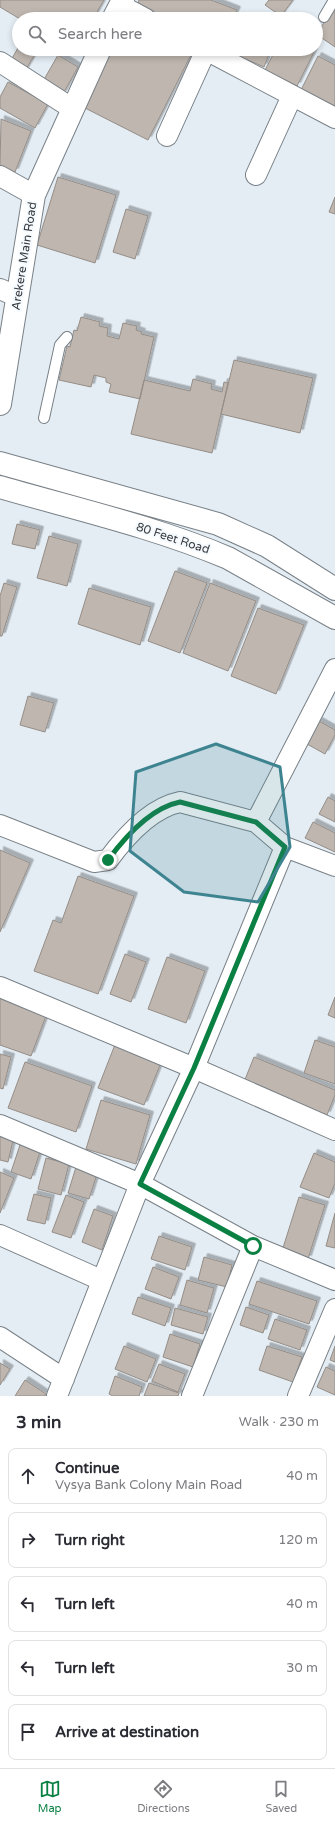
<!DOCTYPE html>
<html lang="en">
<head>
<meta charset="utf-8">
<style>
  :root { --surface:#fff; --page:#f7f7f7; --text:#2b2b33; --muted:#7c7c81; --line:#e1e1e2; --accent:#0b8043 }
  body { margin:0; font-family:"Varela Round",sans-serif; background:var(--page); color:var(--text) }
  .stop { position:absolute; width:12px; height:12px; margin:-9px; border:3px solid #0b8043; border-radius:50%; background:#fff }
  .stop.end { background:#0b8043; border-color:#fff; box-shadow:0 1px 4px #0008 }
  .list { margin:0; padding:0; list-style:none }
  h2 { display:flex; justify-content:space-between; align-items:center; height:52px; margin:0; padding:0 16px; font-size:17px }
  h2 small { font-size:13px; font-weight:400; color:var(--muted) }
  .list li { display:grid; grid-template-columns:26px 1fr auto; gap:12px; align-items:center; box-sizing:border-box; height:56px; margin:0 8px 8px; padding:0 8px; border:1px solid var(--line); border-radius:8px }
  .list b { display:block; font-size:15px; white-space:nowrap }
  .list p { margin:0; font-size:13px; white-space:nowrap; color:var(--muted) }
  .list em { font-size:13px; font-style:normal; color:var(--muted) }
  .icon { flex:none; width:22px; height:22px; fill:none; stroke:currentColor; stroke-width:2; stroke-linecap:round; stroke-linejoin:round }
  .map { position:relative; flex:none; width:335px; height:1396px; overflow:hidden }
  .search { position:absolute; background:var(--surface); box-shadow:0 2px 6px #0003; left:12px; right:12px; top:12px; height:44px; display:flex; align-items:center; gap:10px; box-sizing:border-box; padding:0 14px; border-radius:22px; color:var(--muted); font-size:15px }
  .sheet { height:372px; background:var(--surface) }
  nav { display:flex; justify-content:space-around; align-items:center; box-sizing:border-box; height:56px; border-top:1px solid var(--line); background:var(--surface); font-size:11px; color:var(--muted) }
  nav a { display:grid; justify-items:center; gap:2px }
  nav .on { color:var(--accent) }
  .map>svg:first-child { display:block }
</style>
</head>
<body>
<div class="map">
<svg width="335" height="1396" viewBox="0 0 335 1396">
  <defs>
    <filter id="shadow"><feDropShadow dx="3.5" dy="-3.5" stdDeviation="0" flood-color="#0004"/></filter>
  </defs>
  <rect width="100%" height="100%" fill="#e4edf4"/>
  <!-- building -->
  <path fill="#beb6af" stroke="#958d87" filter="url(#shadow)" d="M0,0h104l-11,19h-73l-20,-12z
    M139,0h72l26,10 -4,9h-75l-23,-9z
    M269,0h24l-12,16 -16,-11z
    M335,7v40l-19,-13z
    M19,46v3h19l-13,22 -15,-9z
    M112,49h72l8,4 -44,87 -65,-33z
    M227,49h44l-7,18 -37,-16z
    M276,49h33l5,3 -17,34 -32,-16z
    M58,55l20,12 -15,27 -21,-11z
    M318,56l17,9v43l-34,-18z
    M8,82l40,22 -13,24 -35,-20v-11z
    M1,119l30,12 -16,41 -15,-6z
    M58,177l58,18 -21,68 -58,-18z
    M335,197v17l-6,-2z
    M126,209l22,7 -13,43 -22,-7z
    M81,317l19,5 -1,4 9,2 -1,8 12,3 4,-16 14,3 -1,4 6,2 -1,2 13,3 -14,62 -31,-7 2,-8 -5,-2v-4l-12,-3 -3,12 -32,-7 8,-34 3,1 4,-17 3,1z
    M234,360l79,18 -13,55 -79,-19z
    M193,379l19,5 -1,5 11,3 2,-10 4,1 -16,70 -81,-19 13,-54 46,11z
    M17,524l23,6 -5,19 -23,-5z
    M49,536l29,8 -11,42 -30,-8z
    M175,571l32,12 -27,70 -32,-12z
    M4,583l13,4 -15,49h-2v-40z
    M210,583l46,18 -28,70 -45,-18z
    M89,588l62,19 -11,38 -62,-21z
    M258,608l46,17 -28,69 -45,-18z
    M28,696l26,7 -9,29 -25,-7z
    M319,721l16,9v5l-10,19 -18,-10z
    M328,797l7,4v21l-16,-8z
    M313,822l22,11v19l-30,-14z
    M0,850l30,13 -30,69z
    M78,876l56,20 -36,98 -64,-23 19,-51 8,3z
    M125,954l21,8 -15,40 -21,-8z
    M167,957l38,14 -19,52 -38,-14z
    M0,991l49,17 -18,48 -31,-11z
    M335,997v21l-7,-3z
    M315,1040l20,7v37l-31,-11z
    M116,1042l46,18 -18,45 -46,-17z
    M0,1054l11,3 -8,32 -3,-1z
    M254,1057l81,33v5l-8,20 -83,-33z
    M25,1062l67,24 -16,46 -68,-24z
    M101,1100l49,15 -14,49 -50,-15z
    M0,1133l14,3 -6,26 -8,-2z
    M21,1142l20,7 -10,30 -20,-7z
    M314,1153l21,9v21l-6,15 -29,-11z
    M46,1158l23,6 -8,31 -23,-6z
    M76,1167l21,7 -8,25 -21,-6z
    M0,1172l14,6 -14,35z
    M34,1194l17,4 -6,26 -18,-4z
    M66,1195l18,7 -13,36 -19,-6z
    M299,1197l26,8 -17,54 -26,-8z
    M94,1209l19,7 -11,34 -20,-8z
    M335,1213v35l-9,-2z
    M159,1236l33,11 -7,23 -34,-11z
    M204,1257l28,8 -5,22 -29,-7z
    M153,1267l26,10 -8,22 -26,-10z
    M187,1280l27,8 -7,25 -27,-8z
    M257,1281l60,20 -8,23 -60,-20z
    M138,1297l33,11 -6,18 -33,-12z
    M246,1307l23,8 -6,18 -23,-8z
    M175,1308l33,9 -5,17 -32,-9z
    M275,1319l32,11 -7,20 -32,-11z
    M170,1334l30,10 -7,23 -30,-10z
    M124,1346l32,13 -9,23 -32,-13z
    M267,1346l35,11 -9,25 -34,-12z
    M335,1346v16l-5,-2z
    M0,1363l10,6 -10,16z
    M159,1364l26,10 -7,18 -26,-11z
    M326,1367l9,4v24l-18,-8z
    M115,1376l27,11 -3,9h-26l-4,-2z
    M25,1380l21,14 -1,2h-30z
    M149,1383l30,10 -1,3h-34z"/>
  <g fill="none" stroke-linecap="round" stroke-linejoin="round">
    <defs>
      <path id="lane" d="M324,17l10,-17
        M44,418l16,-73 7,-8"/>
      <path id="street" d="M120,5l26,14
        M204,49l131,69
        M0,62l73,47
        M167,136l39,-86
        M256,175l36,-79
        M0,176l34,19
        M0,289l18,8
        M256,822l79,-153
        M0,825l94,37 14,-2c17,-23 42,-52 72,-58l76,20 29,25 50,19
        M0,987l194,81 141,62
        M0,1125l140,59 113,62 82,34
        M0,1235l101,45
        M0,1337l64,42
        M57,1396l83,-212 54,-116 91,-221
        M192,1396l61,-150
        M298,1396l37,-87"/>
      <path id="secondary" d="M113,19l10,-19
        M0,404l34,-209 66,-146
        M0,463l218,61 49,22 68,43
        M0,487c76,22 155,40 228,71l107,60"/>
    </defs>
    <!-- lane casing -->
    <use href="#lane" stroke="#798187" stroke-width="12"/>
    <!-- street casing -->
    <use href="#street" stroke="#798187" stroke-width="22"/>
    <!-- secondary casing -->
    <use href="#secondary" stroke="#798187" stroke-width="24"/>
    <!-- lane -->
    <use href="#lane" stroke="#fff" stroke-width="10"/>
    <!-- street -->
    <use href="#street" stroke="#fff" stroke-width="20"/>
    <!-- secondary -->
    <use href="#secondary" stroke="#fff" stroke-width="22"/>
  </g>
  <g fill="none" stroke-linecap="round" stroke-linejoin="round">
    <!-- route -->
    <path stroke="#0b8043" stroke-width="5" d="M108,860c17,-23 42,-52 72,-58l76,20 29,25 -91,221 -54,116 113,62"/>
  </g>
  <!-- marked area -->
  <path fill="#3e8490" fill-opacity="0.2" stroke="#3e8490" stroke-width="3" stroke-linejoin="round" d="M216,744l64,23 10,80 -32,55 -74,-10 -54,-41 6,-79z"/>
  <g text-anchor="middle" dominant-baseline="central" stroke-width="4" stroke-linejoin="round" paint-order="stroke">
    <!-- street labels -->
    <g font-size="12" fill="#383c3e" stroke="#f4fafe">
      <text transform="translate(24 256) rotate(-81)">Arekere Main Road</text>
      <text transform="translate(173 538) rotate(18)">80 Feet Road</text>
    </g>
  </g>
</svg>
<div class="stop" style="left:253px;top:1246px"></div>
<div class="stop end" style="left:108px;top:860px"></div>
<div class="search"><svg class="icon" aria-label="search" viewBox="0 0 24 24"><circle cx="10" cy="10" r="6"/><path d="M15 15l6 6"/></svg>Search here</div>
</div>
<section class="sheet">
<h2>3 min<small>Walk · 230 m</small></h2>
<ul class="list">
<li><svg class="icon" aria-label="ahead" viewBox="0 0 24 24"><path d="M12 20V5M6 11l6-6 6 6"/></svg><div><b>Continue</b><p>Vysya Bank Colony Main Road</p></div><em>40 m</em></li>
<li><svg class="icon" aria-label="right" viewBox="0 0 24 24"><path d="M7 20v-9h11M14 6l5 5-5 5"/></svg><div><b>Turn right</b></div><em>120 m</em></li>
<li><svg class="icon" aria-label="left" viewBox="0 0 24 24"><path d="M17 20v-9H6M10 6l-5 5 5 5"/></svg><div><b>Turn left</b></div><em>40 m</em></li>
<li><svg class="icon" aria-label="left" viewBox="0 0 24 24"><path d="M17 20v-9H6M10 6l-5 5 5 5"/></svg><div><b>Turn left</b></div><em>30 m</em></li>
<li><svg class="icon" aria-label="arrive" viewBox="0 0 24 24"><path d="M6 21V4h12l-3 4 3 4H6"/></svg><div><b>Arrive at destination</b></div></li>
</ul>
</section>
<nav>
<a class="on"><svg class="icon" aria-label="map" viewBox="0 0 24 24"><path d="M3 6l6-2 6 2 6-2v14l-6 2-6-2-6 2zM9 4v14M15 6v14"/></svg>Map</a>
<a><svg class="icon" aria-label="directions" viewBox="0 0 24 24"><path d="M12 3l9 9-9 9-9-9zM9 14v-3h6M13 9l2 2-2 2"/></svg>Directions</a>
<a><svg class="icon" aria-label="saved" viewBox="0 0 24 24"><path d="M7 4h10v16l-5-4-5 4z"/></svg>Saved</a>
</nav>
</body>
</html>
